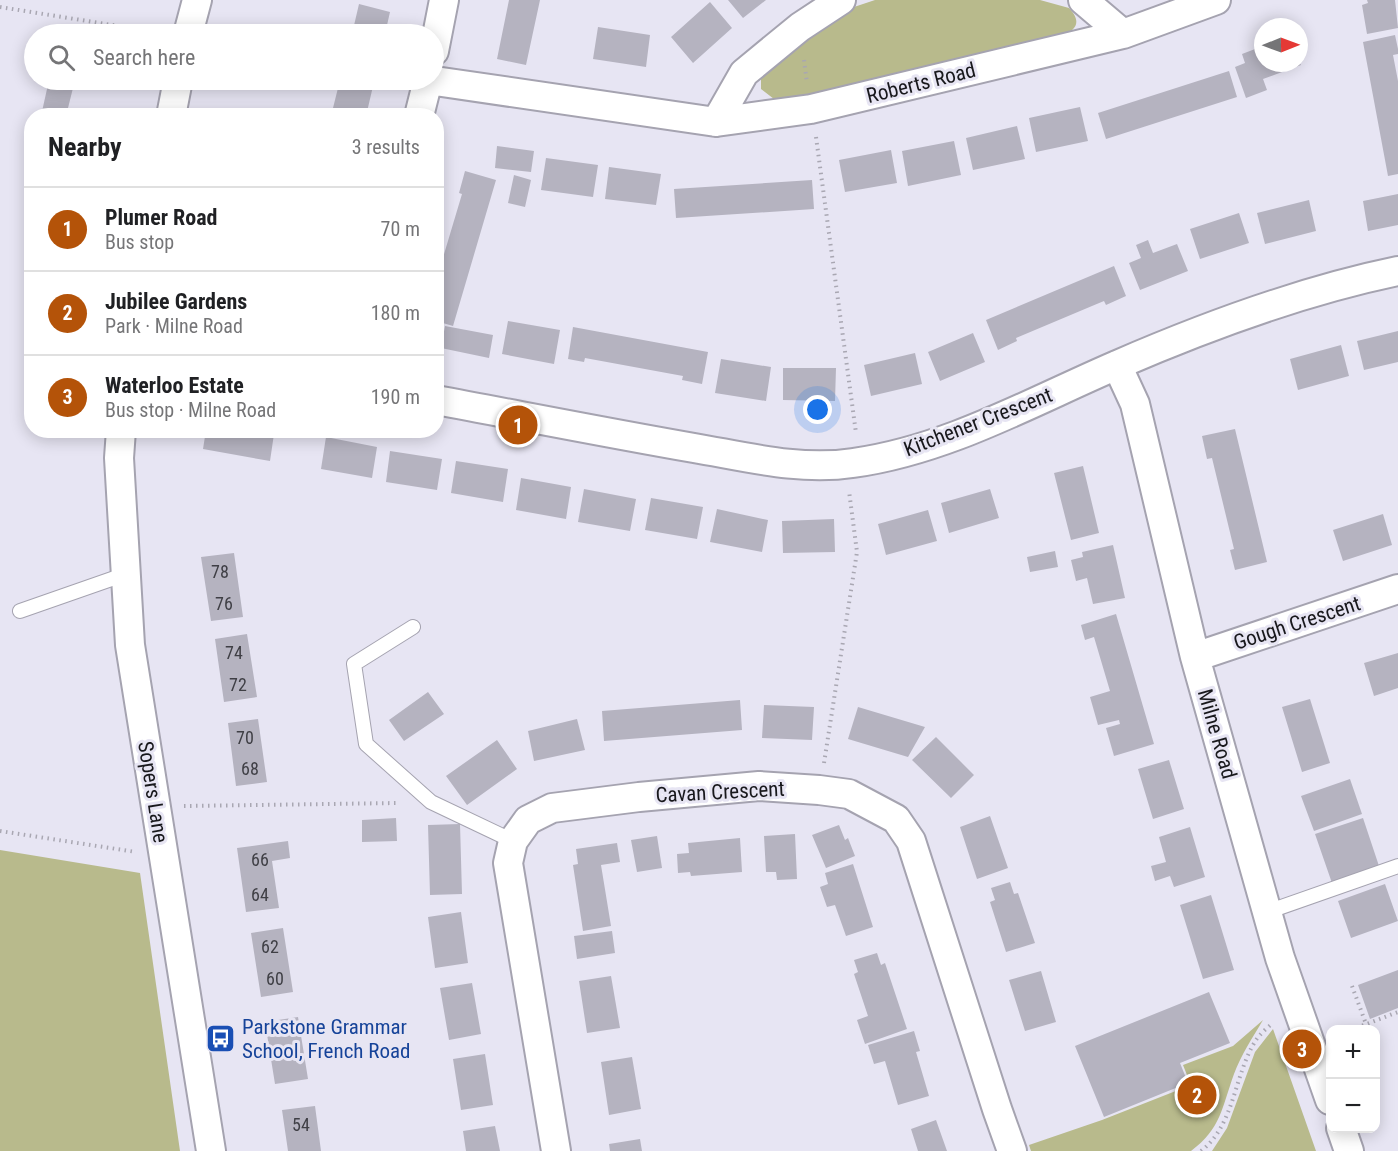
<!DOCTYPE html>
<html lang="en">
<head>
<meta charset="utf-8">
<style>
  :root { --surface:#fff; --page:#f2f2f2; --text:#202124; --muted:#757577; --line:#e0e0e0; --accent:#b45309 }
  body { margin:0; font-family:"Roboto Condensed",sans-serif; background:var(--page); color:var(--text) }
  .controls { position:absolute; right:18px; bottom:18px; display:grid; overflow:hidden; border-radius:12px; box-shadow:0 3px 15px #0003 }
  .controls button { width:54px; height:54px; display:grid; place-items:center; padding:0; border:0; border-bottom:2px solid var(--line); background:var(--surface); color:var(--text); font:30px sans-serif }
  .compass { position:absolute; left:1254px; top:18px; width:54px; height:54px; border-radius:50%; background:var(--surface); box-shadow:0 3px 15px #0003; rotate:89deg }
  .you { position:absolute; left:818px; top:410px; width:21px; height:21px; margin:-15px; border:4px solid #fff; border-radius:50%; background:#1a73e8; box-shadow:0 0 0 9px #1a73e833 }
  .badge { display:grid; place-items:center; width:39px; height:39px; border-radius:50%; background:var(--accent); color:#fff; font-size:20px; font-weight:700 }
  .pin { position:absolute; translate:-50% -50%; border:3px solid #fff; box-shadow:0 2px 6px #0006 }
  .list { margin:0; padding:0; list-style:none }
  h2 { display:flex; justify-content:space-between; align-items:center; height:78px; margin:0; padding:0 24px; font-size:26px }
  h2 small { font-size:20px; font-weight:400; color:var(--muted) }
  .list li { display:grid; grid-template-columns:39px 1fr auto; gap:18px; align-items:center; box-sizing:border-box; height:84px; padding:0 24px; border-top:2px solid var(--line) }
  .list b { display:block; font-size:22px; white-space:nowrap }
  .list p { margin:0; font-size:20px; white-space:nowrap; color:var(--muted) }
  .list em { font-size:20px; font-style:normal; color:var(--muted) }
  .icon { flex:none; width:33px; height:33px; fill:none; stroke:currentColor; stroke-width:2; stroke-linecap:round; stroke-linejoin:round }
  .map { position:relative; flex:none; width:1398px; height:1151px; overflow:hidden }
  .search { position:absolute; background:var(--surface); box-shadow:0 3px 15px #0003; left:24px; top:24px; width:420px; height:66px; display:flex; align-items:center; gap:15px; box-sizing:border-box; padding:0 21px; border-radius:33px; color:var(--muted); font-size:22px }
  .panel { position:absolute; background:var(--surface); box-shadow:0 3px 15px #0003; left:24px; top:108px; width:420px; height:330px; border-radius:24px }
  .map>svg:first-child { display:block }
</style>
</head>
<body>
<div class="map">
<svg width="1398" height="1151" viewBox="0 0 1398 1151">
  <rect width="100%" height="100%" fill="#e7e5f3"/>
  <!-- green -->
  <path fill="#b8ba8c" d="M875,0h165l29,8c22,23 -11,29 -27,33l-254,58h-14l-13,-10v-13l87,-67z
    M0,850l140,23 40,278h-180z
    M1263,1020c-10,17 -22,35 -29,54 -12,33 -13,55 -43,77h-160l-2,-6 73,-25 89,-35 -8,-20 50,-19z
    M1273,1029l43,122h-104l15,-23 28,-76z"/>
  <!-- building -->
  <path fill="#b5b3c0" d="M509,0h31l-14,65 -29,-6z
    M728,0h38l-23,18z
    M1367,0h28l3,28 -31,6 -5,-29 6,-2z
    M710,2l22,26 -39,35 -22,-26z
    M359,4l31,8 -5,22h-33z
    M598,27l52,8 -4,32 -53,-8z
    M1395,35l3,14v5l-5,1 5,26v93l-10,2 -25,-134z
    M1263,46v17h37l1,2 -38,14 4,11 -21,8 -11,-31 10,-4 -3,-9z
    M1229,71l8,26 -131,42 -8,-26z
    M49,80h26l-9,36h-25z
    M340,80h23l11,2 -8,34h-35z
    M1080,107l8,34 -52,11 -7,-34z
    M1017,126l8,33 -52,11 -7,-32z
    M954,141l7,34 -53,11 -6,-35z
    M497,146l37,5 -3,21 -36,-4z
    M891,150l6,33 -52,9 -6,-32z
    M546,158l52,7 -5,32 -52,-7z
    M609,167l52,7 -5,31 -51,-6z
    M465,171l31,9 -43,146 -17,-5v-40l26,-87 -3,-1z
    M514,175l17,5 -6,27 -17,-4z
    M812,180l2,29 -138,9 -2,-29z
    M1398,194v31l-30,6 -5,-30z
    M1309,200l7,31 -51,13 -8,-31z
    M1239,213l10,30 -49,16 -10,-30z
    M1148,240l5,13 24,-9 11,27 -48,19 -11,-27 12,-5 -5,-13z
    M1114,266l12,30 -20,9 -2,-4 -12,5 -76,32 1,3 -19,9 -12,-30z
    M508,321l52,9 -6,34 -52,-10z
    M445,326l48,9 -4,23 -48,-10z
    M573,327l135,25 -6,32 -20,-4 1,-4 -98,-18 -1,4 -16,-3z
    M1398,331v31l-34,8 -7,-29z
    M973,333l12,29 -45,19 -12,-29z
    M1341,345l8,31 -51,14 -8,-31z
    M915,353l7,31 -51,12 -7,-31z
    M721,359l50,8 -5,34 -51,-8z
    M783,368h53l-1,33 -52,-1z
    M1235,429l32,133 -32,8 -5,-20 4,-1 -22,-91 -5,1 -5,-23z
    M206,430h47l21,4 -4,27 -67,-12z
    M326,437l51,10 -5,31 -51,-9z
    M390,451l52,8 -5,31 -51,-8z
    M456,461l52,8 -5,33 -52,-9z
    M1083,466l16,67 -28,7 -17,-67z
    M521,478l50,9 -5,32 -50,-9z
    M584,489l52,10 -6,32 -52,-9z
    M990,489l9,29 -50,15 -8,-30z
    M651,498l52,9 -6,32 -52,-9z
    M717,509l51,11 -6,32 -52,-10z
    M928,510l9,31 -51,14 -8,-31z
    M1383,514l9,31 -49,16 -10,-31z
    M834,519l1,33 -52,1 -1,-32z
    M1113,545l12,53 -32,6 -6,-26 -11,3 -5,-21 12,-3 -1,-5z
    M1055,551l3,16 -28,5 -3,-15z
    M234,553l9,64 -32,4 -10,-64z
    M1116,614l38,130 -40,12 -8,-28 14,-4 -1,-4 -21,5 -8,-28 20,-6 -16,-54 -9,3 -4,-15z
    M247,634l10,63 -33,5 -9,-63z
    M1398,653v35l-24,8 -10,-33z
    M428,692l16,22 -40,27 -15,-21z
    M1310,699l20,64 -28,9 -20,-65z
    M740,700l2,30 -138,11 -2,-30z
    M764,705l50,2 -2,33 -50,-2z
    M858,707l67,20 -17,30 -60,-18z
    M258,719l9,63 -31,4 -8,-63z
    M577,719l8,31 -51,11 -6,-30z
    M936,737l38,38 -23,23 -39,-38z
    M497,740l20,29 -50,36 -21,-29z
    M1169,760l15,49 -31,10 -15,-50z
    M1350,779l12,35 -48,17 -13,-35z
    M990,816l18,52 -31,11 -17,-52z
    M396,818l1,23 -35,1v-22z
    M1363,818l17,51 -47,17 -18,-52z
    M460,824l2,70 -32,1 -2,-70z
    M839,825l6,15 3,-2 7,18 -29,12 -14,-33z
    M1190,827l15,50 -31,10 -4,-11 -15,5 -4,-15 15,-4 -7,-25z
    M795,834l2,45 -20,1 -1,-8h-10l-2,-36z
    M657,836l5,32 -25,4 -6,-32z
    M740,838l2,34 -51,4 -1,-4 -12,1 -1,-19 12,-1 -1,-10z
    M288,841l2,17 -18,3 7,47 -33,4 -9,-64z
    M617,843l3,19 -19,3 10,61 -28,5 -10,-66 5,-1 -2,-15z
    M853,864l20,63 -27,9 -11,-31 -8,2 -7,-20 8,-3 -3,-11z
    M1010,882l4,12 4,-1 17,50 -29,9 -16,-50 5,-2 -4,-12z
    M1385,884l13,37 -47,17 -13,-37z
    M1211,895l23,75 -31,9 -23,-74z
    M461,912l7,51 -33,5 -7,-51z
    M283,928l10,64 -32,5 -10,-64z
    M612,931l3,22 -38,6 -3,-23z
    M877,953l4,12 4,-2 22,66 -42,15 -8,-24 11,-4 -14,-42 4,-2 -4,-12z
    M1398,970v38l-28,11 -12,-34z
    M1041,971l15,51 -31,9 -16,-51z
    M611,976l9,52 -33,5 -8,-52z
    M472,983l9,51 -32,6 -9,-52z
    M1209,992l21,51 -50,20 8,20 -84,34 -29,-71z
    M298,1017l10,62 -33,5 -10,-62z
    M914,1031l6,20 -4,1 13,44 -31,9 -13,-44 -11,3 -6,-19z
    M485,1054l8,51 -32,5 -8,-51z
    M632,1057l9,52 -32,6 -8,-53z
    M315,1106l6,45h-33l-6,-41z
    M936,1120l11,31h-29l-7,-22z
    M495,1126l5,25h-34l-3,-20z
    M640,1139l2,12h-32l-1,-7z"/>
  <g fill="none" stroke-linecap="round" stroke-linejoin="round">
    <defs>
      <path id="service" d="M20,611l106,-37
        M413,627l-59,37 12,80 65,58 82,39
        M1267,912l131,-46"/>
      <path id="minor" d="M1083,0l40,34
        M188,34l9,-34
        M434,51l10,-51
        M171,116l7,-36
        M419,116l9,-36 288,42 95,-13 312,-75 93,-34
        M716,122l28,-49 56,-46 41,-27
        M1117,365l18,39 60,253 85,301 50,142
        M436,400c86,16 172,33 258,48 53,9 106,23 159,15 94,-13 178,-61 264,-98 90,-39 184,-74 281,-94
        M121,430l-2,28 11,187 81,506
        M1195,657l203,-68
        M1341,1128l8,23
        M556,1151l-48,-288 5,-22 15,-21 24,-12 87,-11 120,-11 60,4 30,4 47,25 15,22 86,268 15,42"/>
    </defs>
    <!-- service casing -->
    <use href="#service" stroke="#a5a3b0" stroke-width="16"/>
    <!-- minor casing -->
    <use href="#minor" stroke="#a5a3b0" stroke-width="32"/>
    <!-- path -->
    <path stroke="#a9a7b2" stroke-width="4" stroke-dasharray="1.5 4.5" stroke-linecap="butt" d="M0,7l162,26
      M804,60l3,23
      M816,137l40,296
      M824,763l33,-211 -8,-61
      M184,806l214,-3
      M0,831l136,21
      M1352,986l14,38
      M1351,1030l47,-18
      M1201,1151c34,-26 33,-77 55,-111 4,-6 11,-12 17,-17"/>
    <!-- service -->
    <use href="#service" stroke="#fff" stroke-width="14"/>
    <!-- minor -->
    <use href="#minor" stroke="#fff" stroke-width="28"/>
  </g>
  <!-- icons -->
  <defs>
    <symbol id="bus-square" viewBox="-11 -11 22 22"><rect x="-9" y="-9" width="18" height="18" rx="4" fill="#1a4fb4" stroke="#e7e5f3"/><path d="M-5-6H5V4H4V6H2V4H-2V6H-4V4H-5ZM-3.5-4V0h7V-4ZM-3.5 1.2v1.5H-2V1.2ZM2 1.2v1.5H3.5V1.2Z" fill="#fff"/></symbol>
  </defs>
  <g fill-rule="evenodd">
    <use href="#bus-square" x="204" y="1022" width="33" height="33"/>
  </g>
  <g text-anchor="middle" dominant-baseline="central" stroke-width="6" stroke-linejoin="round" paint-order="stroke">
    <!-- number labels -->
    <g font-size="18" fill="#3f3f45">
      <text x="220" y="571">78</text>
      <text x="224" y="603">76</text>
      <text x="234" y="652">74</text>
      <text x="238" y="684">72</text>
      <text x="245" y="737">70</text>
      <text x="250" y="768">68</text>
      <text x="260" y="859">66</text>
      <text x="260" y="894">64</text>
      <text x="270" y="946">62</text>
      <text x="275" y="978">60</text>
      <text x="301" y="1124">54</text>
    </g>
    <!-- street labels -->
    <g font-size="21" fill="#18181c" stroke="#e7e5f3">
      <text transform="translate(921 83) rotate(-14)">Roberts Road</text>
      <text transform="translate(978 422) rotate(-21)">Kitchener Crescent</text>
      <text transform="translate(1297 623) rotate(-18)">Gough Crescent</text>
      <text transform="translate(1217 734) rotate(74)">Milne Road</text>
      <text transform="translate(153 792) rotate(81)">Sopers Lane</text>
      <text transform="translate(720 792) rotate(-3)">Cavan Crescent</text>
    </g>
    <!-- transit labels -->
    <g font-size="21" fill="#164399" stroke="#e7e5f3" text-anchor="start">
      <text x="242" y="1027">Parkstone Grammar<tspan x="242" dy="24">School, French Road</tspan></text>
    </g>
  </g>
</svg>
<div class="controls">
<button>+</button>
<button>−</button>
</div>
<svg class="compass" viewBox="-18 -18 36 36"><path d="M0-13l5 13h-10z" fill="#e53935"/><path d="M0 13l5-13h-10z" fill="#757577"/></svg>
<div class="you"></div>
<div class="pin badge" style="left:518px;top:425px">1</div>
<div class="pin badge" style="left:1197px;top:1095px">2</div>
<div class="pin badge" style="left:1302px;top:1049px">3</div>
<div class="search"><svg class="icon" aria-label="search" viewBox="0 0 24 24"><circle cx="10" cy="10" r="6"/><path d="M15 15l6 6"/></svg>Search here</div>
<section class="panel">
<h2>Nearby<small>3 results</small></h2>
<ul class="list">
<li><span class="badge">1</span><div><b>Plumer Road</b><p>Bus stop</p></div><em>70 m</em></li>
<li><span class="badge">2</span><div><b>Jubilee Gardens</b><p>Park · Milne Road</p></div><em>180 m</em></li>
<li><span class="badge">3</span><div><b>Waterloo Estate</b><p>Bus stop · Milne Road</p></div><em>190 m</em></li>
</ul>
</section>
</div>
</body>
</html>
